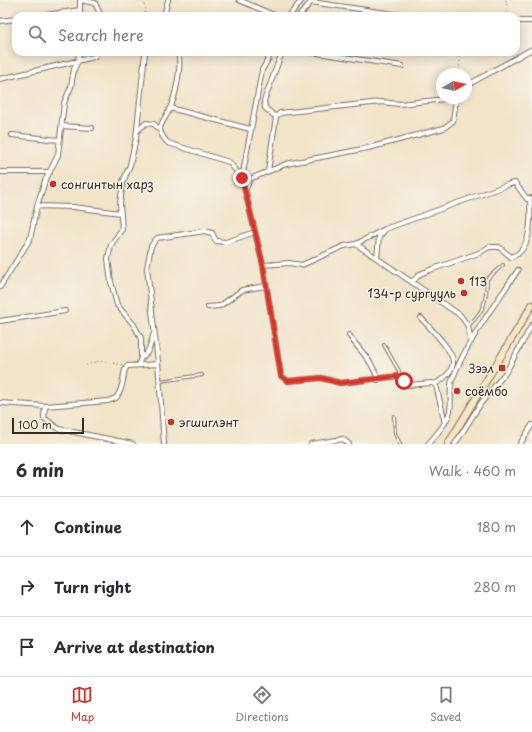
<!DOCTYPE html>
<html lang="en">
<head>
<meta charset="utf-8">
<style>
  :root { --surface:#fff; --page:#f7f7f7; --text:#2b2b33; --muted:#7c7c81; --line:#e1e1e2; --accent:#d93025 }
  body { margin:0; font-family:"Playpen Sans",sans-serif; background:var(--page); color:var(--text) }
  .compass { position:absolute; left:436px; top:68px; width:36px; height:36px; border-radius:50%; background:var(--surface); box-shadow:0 2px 10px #0003; rotate:81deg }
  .scale { position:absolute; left:12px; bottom:10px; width:72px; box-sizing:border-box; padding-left:4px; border:2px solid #3b2a1e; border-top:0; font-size:11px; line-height:14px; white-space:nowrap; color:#3b2a1e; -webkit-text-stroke:3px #f7f3e8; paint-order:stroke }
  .stop { position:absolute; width:12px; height:12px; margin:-9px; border:3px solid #d93025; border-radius:50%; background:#fff }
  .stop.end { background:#d93025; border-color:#fff; box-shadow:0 1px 4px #0008 }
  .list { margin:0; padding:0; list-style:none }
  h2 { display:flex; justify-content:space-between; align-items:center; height:52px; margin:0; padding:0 16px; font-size:17px }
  h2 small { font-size:13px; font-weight:400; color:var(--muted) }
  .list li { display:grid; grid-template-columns:26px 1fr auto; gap:12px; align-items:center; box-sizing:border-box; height:60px; padding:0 16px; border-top:1px solid var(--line) }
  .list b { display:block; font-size:15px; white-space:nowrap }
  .list em { font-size:13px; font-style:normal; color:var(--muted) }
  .icon { flex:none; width:22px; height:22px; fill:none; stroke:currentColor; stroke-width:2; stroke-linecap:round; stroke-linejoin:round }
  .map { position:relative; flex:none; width:532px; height:444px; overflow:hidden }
  .search { position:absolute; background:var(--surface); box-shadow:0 2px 10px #0003; left:12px; right:12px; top:12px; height:44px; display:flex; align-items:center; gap:10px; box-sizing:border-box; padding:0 14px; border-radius:12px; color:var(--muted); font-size:15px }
  .sheet { height:232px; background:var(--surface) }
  nav { display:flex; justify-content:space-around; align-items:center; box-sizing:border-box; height:56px; border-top:1px solid var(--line); background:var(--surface); font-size:11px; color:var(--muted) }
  nav a { display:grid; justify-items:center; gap:2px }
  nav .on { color:var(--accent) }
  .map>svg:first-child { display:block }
</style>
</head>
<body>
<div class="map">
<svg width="532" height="444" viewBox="0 0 532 444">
  <rect width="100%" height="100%" fill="#f7f3e8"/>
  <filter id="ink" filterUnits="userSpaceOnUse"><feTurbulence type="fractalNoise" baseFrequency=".025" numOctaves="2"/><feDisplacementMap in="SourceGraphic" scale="8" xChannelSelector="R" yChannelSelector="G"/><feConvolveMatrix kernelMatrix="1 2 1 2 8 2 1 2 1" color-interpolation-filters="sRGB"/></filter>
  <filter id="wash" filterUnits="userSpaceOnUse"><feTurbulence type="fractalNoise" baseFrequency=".012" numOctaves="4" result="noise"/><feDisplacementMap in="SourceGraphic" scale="16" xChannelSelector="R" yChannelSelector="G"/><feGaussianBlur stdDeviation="0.9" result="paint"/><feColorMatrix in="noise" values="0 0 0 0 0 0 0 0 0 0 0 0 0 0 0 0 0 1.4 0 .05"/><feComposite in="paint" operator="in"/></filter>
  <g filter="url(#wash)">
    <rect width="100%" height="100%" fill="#f1e4c9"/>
  </g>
  <g filter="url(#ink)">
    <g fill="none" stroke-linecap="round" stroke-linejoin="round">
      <defs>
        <path id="lane" d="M468,326c17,-16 18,-24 19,-47l16,-14
          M384,345l15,26v4
          M160,381l42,-6
          M394,416l1,18 5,10"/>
        <path id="street" d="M80,0l15,3 6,13
          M239,0l37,16
          M39,16l41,-6
          M80,16v-16
          M164,16l4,-16
          M289,16l13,-16
          M299,16l12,-14 96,14
          M0,21l16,-2
          M516,21h16
          M178,52c4,13 -2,45 -9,58 -2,6 -9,13 -9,20 1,4 5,10 8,13l61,19 12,15
          M272,52l-10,18 -20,108 21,87 18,111 7,5 33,-3 20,5 58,-7 9,9 24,-2 3,1 2,5 8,34
          M311,52l91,14
          M0,79l94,-22 3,-5
          M466,86l66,-37
          M170,108l80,21
          M276,117l-11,-9 -1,-7 18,-49
          M62,126l30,2
          M138,130l8,-7 8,1 6,6
          M12,135l47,5
          M268,171l8,-54 4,-4 101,-11 19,2 54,-6
          M0,172h50
          M245,191l5,-12 36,-15 82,-16 76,-20 9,-7 3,-23
          M37,206l36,1 48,6
          M356,244l29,-15 125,-45 5,-1 12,16 3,-1c1,20 2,53 -19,59l-12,-10h-10l-10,6 -49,17 -10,4 -8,8
          M377,258l2,-21 5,-6
          M263,265l26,-2 13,2 42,-19 12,-2 104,71 8,11 3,16
          M0,287l30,-48 7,-33 8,-25 13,-26 6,-52 7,-16 3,-18 4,-8 1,-9
          M208,307l12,-1 22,-16 24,-4
          M421,318c8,9 34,34 32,45 -1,10 -11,17 -18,21
          M0,321l65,-10
          M349,335c11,17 23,24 29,45
          M141,358c9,-5 10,-16 13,-25
          M138,365l3,-7v-20l-7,-13 -17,-20 -6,-23 -3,-23 3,-14 11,-16 -2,-25 3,-22 7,-17 6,-27 9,-85
          M0,403l45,3 -1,12 15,11 74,15
          M45,406l63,-5 8,-3c10,-13 5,-23 11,-32l31,-2
          M164,444l-6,-82 -11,-94 4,-22 6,-8 48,-7 7,2 4,8 10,1 29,-10
          M311,444l32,-5 6,5
          M428,444c8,-9 19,-21 22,-33 2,-10 -1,-21 2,-31 16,-41 42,-74 66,-110
          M455,444l26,-41 25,-31 26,-47
          M520,444l12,-19"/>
        <path id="secondary" d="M448,444l84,-139"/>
      </defs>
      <!-- lane casing -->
      <use href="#lane" stroke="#7b6b5a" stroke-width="4"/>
      <!-- street casing -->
      <use href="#street" stroke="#7b6b5a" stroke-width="6"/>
      <!-- secondary casing -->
      <use href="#secondary" stroke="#7b6b5a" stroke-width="8"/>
      <!-- path -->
      <path stroke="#7b6b5a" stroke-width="1" stroke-dasharray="1 3" stroke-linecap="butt" d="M506,0l2,16
        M142,16l4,-5 -3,-11
        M449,55l10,2
        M459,74l1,-17 3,-5
        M86,365l13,-4 24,4"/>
      <!-- lane -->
      <use href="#lane" stroke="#fff" stroke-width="2"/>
      <!-- street -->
      <use href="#street" stroke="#fff" stroke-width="4"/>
      <!-- secondary -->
      <use href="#secondary" stroke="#fbe6c4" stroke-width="6"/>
    </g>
  </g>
  <g fill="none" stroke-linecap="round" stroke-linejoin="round" filter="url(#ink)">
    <!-- route -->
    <path stroke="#d93025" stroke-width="5" d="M242,178l21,87 18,111 7,5 33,-3 19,5 59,-7 5,5"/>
  </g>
  <!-- markers -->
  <g fill="#c8321e" stroke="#f7f3e8" stroke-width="1.5">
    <circle cx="53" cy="184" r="4"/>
    <circle cx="461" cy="281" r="4"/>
    <circle cx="464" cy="293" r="4"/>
    <rect x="498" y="364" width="8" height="8" rx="2"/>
    <circle cx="457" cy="391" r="4"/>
    <circle cx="171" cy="422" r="4"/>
  </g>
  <g text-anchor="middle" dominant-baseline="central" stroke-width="3" stroke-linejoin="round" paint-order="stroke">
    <!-- poi labels -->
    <g font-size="12" fill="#3b2a1e" stroke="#f7f3e8" text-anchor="start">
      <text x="61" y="184">сонгинтын харз</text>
      <text x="469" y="281">113</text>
      <text x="456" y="293" text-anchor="end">134-р сургууль</text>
      <text x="494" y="368" text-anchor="end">Зээл</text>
      <text x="465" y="391">соёмбо</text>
      <text x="179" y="422">эгшиглэнт</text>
    </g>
  </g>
</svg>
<svg class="compass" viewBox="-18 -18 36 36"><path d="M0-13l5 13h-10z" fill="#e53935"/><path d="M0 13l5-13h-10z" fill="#7c7c81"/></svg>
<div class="scale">100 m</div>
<div class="stop" style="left:404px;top:381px"></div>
<div class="stop end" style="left:242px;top:178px"></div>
<div class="search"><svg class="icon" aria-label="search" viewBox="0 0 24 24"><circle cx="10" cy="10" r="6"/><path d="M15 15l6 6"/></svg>Search here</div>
</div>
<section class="sheet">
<h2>6 min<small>Walk · 460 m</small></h2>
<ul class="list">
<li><svg class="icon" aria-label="ahead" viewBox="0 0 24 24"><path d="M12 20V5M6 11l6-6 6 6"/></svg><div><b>Continue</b></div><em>180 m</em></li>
<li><svg class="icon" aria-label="right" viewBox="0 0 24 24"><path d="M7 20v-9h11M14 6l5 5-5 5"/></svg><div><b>Turn right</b></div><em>280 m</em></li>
<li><svg class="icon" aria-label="arrive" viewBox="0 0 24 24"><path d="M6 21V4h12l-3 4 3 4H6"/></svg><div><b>Arrive at destination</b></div></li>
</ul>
</section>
<nav>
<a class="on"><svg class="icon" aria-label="map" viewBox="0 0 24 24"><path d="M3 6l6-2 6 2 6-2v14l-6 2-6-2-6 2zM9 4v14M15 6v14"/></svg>Map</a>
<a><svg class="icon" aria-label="directions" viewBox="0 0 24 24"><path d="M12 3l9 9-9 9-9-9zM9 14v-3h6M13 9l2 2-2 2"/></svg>Directions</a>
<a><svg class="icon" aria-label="saved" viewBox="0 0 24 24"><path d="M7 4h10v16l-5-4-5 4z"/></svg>Saved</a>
</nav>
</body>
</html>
